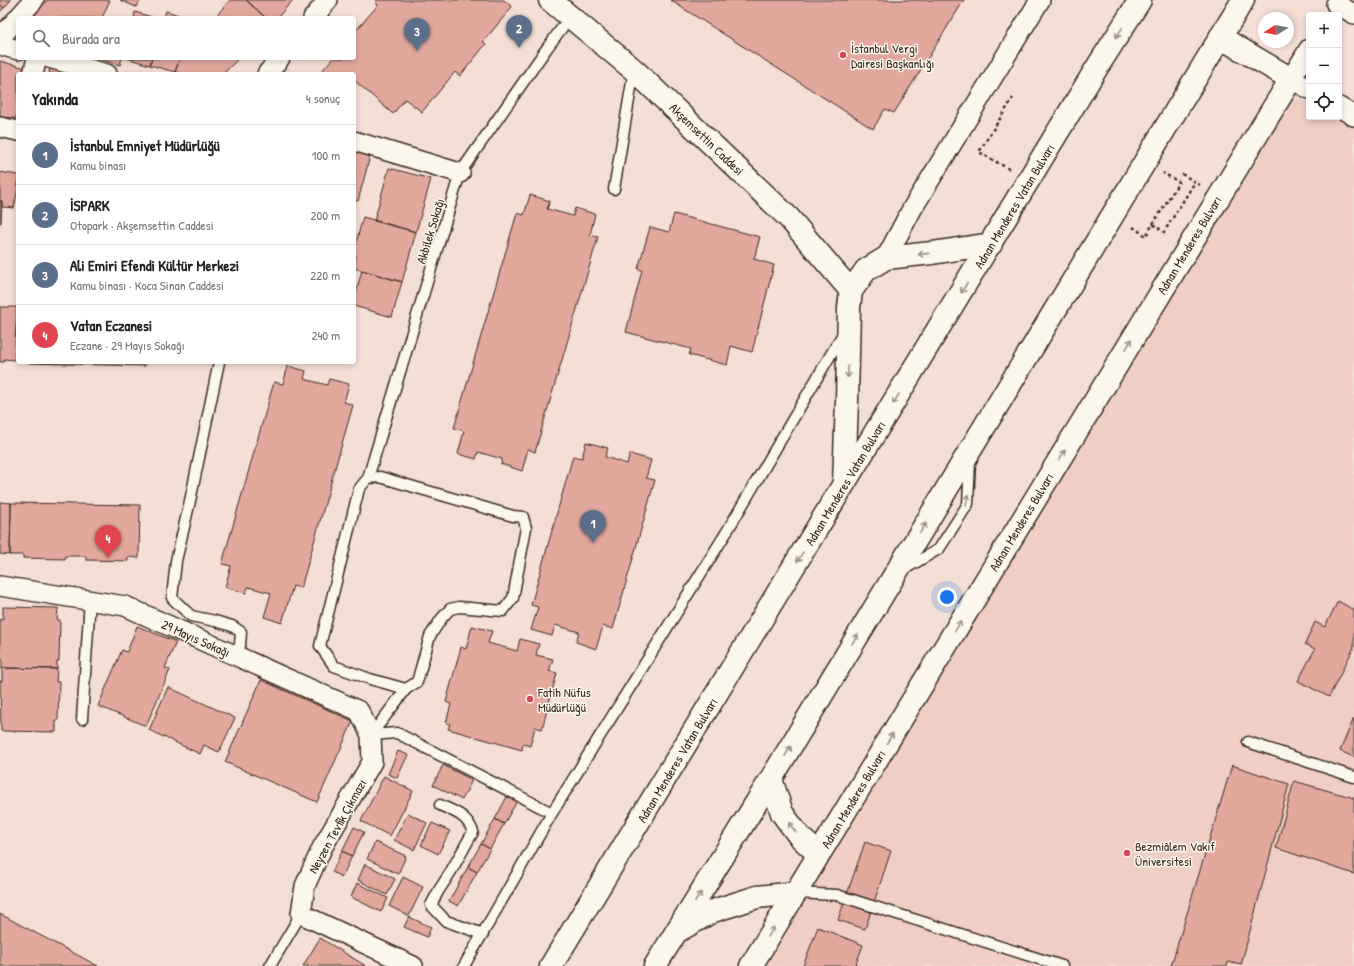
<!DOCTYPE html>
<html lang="tr">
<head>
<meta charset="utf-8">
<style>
  :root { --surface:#fff; --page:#f6f6f6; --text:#222; --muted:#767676; --line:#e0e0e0; --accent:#d93025 }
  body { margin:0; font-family:"Patrick Hand",sans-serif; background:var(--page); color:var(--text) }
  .controls { position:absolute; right:12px; top:12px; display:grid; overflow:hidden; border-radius:4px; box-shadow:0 2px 6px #0003 }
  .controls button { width:36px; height:36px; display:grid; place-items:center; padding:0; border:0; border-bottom:1px solid var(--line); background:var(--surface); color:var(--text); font:20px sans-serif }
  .compass { position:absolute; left:1258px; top:12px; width:36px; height:36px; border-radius:50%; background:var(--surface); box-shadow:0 2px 6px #0003; rotate:259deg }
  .you { position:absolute; left:947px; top:597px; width:14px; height:14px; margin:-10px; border:3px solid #fff; border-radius:50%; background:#1a73e8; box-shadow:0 0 0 6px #1a73e833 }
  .badge { display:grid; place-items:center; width:26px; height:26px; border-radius:50%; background:var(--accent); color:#fff; font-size:13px; font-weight:700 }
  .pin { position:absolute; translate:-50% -33px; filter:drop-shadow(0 1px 2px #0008) }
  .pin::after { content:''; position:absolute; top:21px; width:14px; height:12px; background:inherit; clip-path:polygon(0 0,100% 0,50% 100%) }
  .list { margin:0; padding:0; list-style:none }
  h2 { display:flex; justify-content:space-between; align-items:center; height:52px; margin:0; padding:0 16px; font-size:17px }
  h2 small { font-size:13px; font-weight:400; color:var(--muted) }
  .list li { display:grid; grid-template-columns:26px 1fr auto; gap:12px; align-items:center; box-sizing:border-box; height:60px; padding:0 16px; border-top:1px solid var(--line) }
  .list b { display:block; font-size:15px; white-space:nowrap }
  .list p { margin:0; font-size:13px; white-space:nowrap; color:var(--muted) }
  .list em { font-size:13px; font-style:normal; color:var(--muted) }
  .icon { flex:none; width:22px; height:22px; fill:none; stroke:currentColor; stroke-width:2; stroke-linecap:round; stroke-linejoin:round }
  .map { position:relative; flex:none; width:1354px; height:966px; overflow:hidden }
  .search { position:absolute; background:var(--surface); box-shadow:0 2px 6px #0003; left:16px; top:16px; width:340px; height:44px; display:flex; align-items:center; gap:10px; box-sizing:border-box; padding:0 14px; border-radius:4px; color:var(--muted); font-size:15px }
  .panel { position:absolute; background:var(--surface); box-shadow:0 2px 6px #0003; left:16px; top:72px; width:340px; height:292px; border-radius:4px }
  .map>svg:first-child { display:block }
</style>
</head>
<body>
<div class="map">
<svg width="1354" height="966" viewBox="0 0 1354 966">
  <rect width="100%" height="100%" fill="#f4dfd5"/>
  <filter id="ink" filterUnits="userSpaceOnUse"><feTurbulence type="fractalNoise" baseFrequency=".025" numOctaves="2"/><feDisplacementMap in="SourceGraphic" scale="8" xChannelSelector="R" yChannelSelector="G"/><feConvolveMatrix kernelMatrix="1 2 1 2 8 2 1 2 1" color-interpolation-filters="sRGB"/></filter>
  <g filter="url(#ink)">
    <!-- built -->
    <path fill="#efcec4" d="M1295,96l14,8v13h24l21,11v838h-588z"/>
    <!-- building -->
    <path fill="#e2a89e" stroke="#3b2a1e" d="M0,0h11l-7,8 -4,-4z
      M47,0h63l-8,18h-71z
      M120,0h21l-5,7z
      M230,0h16l20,18h-50l-1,-1z
      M246,0h47l-16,18h-11z
      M377,0h127l8,7 -29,35 3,2 -26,32 -5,-4 -33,40 -17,-13 -12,15 -38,-33 -1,1v-8h-35l14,-16h21v-25l24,-28 -3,-3z
      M670,0h294l-70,113 -9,-4 -12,20z
      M0,4l4,4 -4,4z
      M166,11l19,6v1h-21z
      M135,12l20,6h-21z
      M95,58h27l-2,7z
      M126,58h26l-2,7z
      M152,58h28l-5,14 -25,-7z
      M180,58h59l-16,16h-41l-7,-2z
      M0,61l29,8 -1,5h-10v37l-2,7 -16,-1z
      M50,68l23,6h-24z
      M354,151l16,5 -12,45 -4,-1z
      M389,168l42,11 -15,53 -42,-11z
      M0,172l18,3v13l-4,20 -12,-1v-6h-2z
      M530,195l20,6 -3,8 26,7 2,-8 20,6 -5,21 8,2 -63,215 -7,-3 -6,22 -21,-7 1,-5 -24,-7 -2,7 -18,-5 6,-23 -10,-3 63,-215 7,2z
      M0,201h2l-1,22h-1z
      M674,214l86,23 -6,22 20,6 -22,87 -21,-6 -4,19 -38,-10 2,-6 -65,-17 16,-62 -4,-1 12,-42 19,5z
      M363,217l53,15 -14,50 -48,-14 2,-12h-2v-6z
      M362,270l40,12 -10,35 -38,-11v-6z
      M0,307h17l-2,53 -11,-1v3h-4z
      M17,307h1v53h-3z
      M29,362h116v4l-116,-3z
      M288,366l18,5 -2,8 23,6 2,-6 20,5 -5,18 9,3 -52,183 -8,-2 -11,37 -18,-6 7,-24 -23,-6 -2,6 -21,-6 6,-21 -9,-2 52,-182 9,2z
      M586,442l22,6 -3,9 22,7 3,-10 21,6 -5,18 9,2 -42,149 -10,-3 -7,23 -20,-7 3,-10 -24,-7 -3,11 -21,-6 7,-23 -7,-2 42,-149 9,2z
      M0,502l11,1 -1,52 -10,-1z
      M11,503l129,2 -1,53 -11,-1v4l-42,-1v-4h-21v3l-42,-1v-3h-13z
      M1338,601l16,9v37l-25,50 -31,-16 17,-32 -10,-5 10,-22 10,5z
      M3,607l55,1 -1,12h3l-1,41h-2v8l-55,-1v-9h-2v-40h3z
      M137,626l39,16 -11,26 5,2 -24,56 -48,-20 24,-56 5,2z
      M472,626l20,5 -4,12 29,8 3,-12 19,5 -3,11 17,4 -4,12 8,2 -15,56 -7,-2 -5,19 -7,-2 -1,6 -74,-21 2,-5 -4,-1 5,-19 -5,-2 15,-55 5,2z
      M2,668l55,1 -1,13h3l-1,39h-2v11l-55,-1 -1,-50h2z
      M261,680l92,41 -36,81 -92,-40z
      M168,687l67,31 -16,34 -15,-7 -4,9 -51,-24z
      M1354,718v39l-14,-6z
      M398,751l10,4 -11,23 -9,-4z
      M443,765l29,15 -10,20 -29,-15z
      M1232,765l57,19 -48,181 -13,-3 -1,4h-56z
      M384,776l29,15 -23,45 -29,-15z
      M1294,781l60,17v76l-78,-26z
      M508,795l9,6 -13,23 -9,-5z
      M408,813l19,10 -13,27 -20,-10z
      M495,819l9,5 -14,25 -9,-5z
      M432,823l18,8 -12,23 -17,-9z
      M354,827l10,5 -12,24 -10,-5z
      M375,842l31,14 -8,18 -31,-15z
      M865,842l26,9 -26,78 -27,-9z
      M481,844l9,5 -13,23 -9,-5z
      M342,851l10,5 -10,21 -10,-5z
      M365,864l30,15 -8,16 -29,-15z
      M468,867l9,5 -19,34 -9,-5z
      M403,877l20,10 -14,29 -20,-10z
      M357,883l31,15 -7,14 -30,-15z
      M0,914l98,52h-98z
      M409,917l22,10 -4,10 -23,-10z
      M818,927l45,18 -8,21h-52z
      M320,938l46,28h-63z"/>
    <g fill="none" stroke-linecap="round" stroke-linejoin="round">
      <defs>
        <path id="service" d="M614,189l20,-119
          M219,362l-29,139 -14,60 -4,37 19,18 24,5 17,5 9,6 -2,25
          M380,477l133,39 10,1 3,11 -13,70 -10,13 -44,-4 -9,2 -8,9 -12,18 -13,46 -11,7 -36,-10 -36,-13 -14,-20 39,-157 9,-11z
          M368,478l92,-305 87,-125 23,-31
          M903,570l36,-21 29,-45 2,-43
          M82,719l8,-119
          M371,735l26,-2 155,80
          M371,735l35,-46
          M1248,742l106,35
          M440,805c15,7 27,10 33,27l-23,41 -11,17 -8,15 15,16 37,13
          M795,893l42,2 225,71
          M270,966l31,-52
          M464,966l88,-153 174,-280 118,-201"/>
        <path id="minor" d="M1336,4l18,10
          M18,18l16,-18
          M313,18l15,-18
          M0,38l18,-20
          M0,45l18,5
          M1309,49l-18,30 18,10
          M49,58l58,16
          M33,74l4,-16
          M267,74l13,-16
          M1339,107l15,9
          M0,127l18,4
          M354,141l106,32
          M886,258l26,-49 128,-209
          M0,586l125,20 234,105 12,24 1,27 -50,86 -17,38 -4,28 112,52"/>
        <path id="secondary" d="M550,0l84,70 155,148 62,73
          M751,966l540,-887"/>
        <path id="primary" d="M1220,37l71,42
          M844,483l3,-82 2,-93 2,-17 15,-21 20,-12 46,-5 59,-9
          M771,779l11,34 17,23 20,19
          M678,931l35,-20 44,-14 38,-4
          M551,966l545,-897 44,-69
          M655,966l116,-187 472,-779"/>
      </defs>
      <!-- service casing -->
      <use href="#service" stroke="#3b2a1e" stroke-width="13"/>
      <!-- minor casing -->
      <use href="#minor" stroke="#3b2a1e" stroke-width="22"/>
      <!-- secondary casing -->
      <use href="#secondary" stroke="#3b2a1e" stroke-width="25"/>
      <!-- primary casing -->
      <use href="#primary" stroke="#3b2a1e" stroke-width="25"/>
      <!-- path -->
      <path stroke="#3b2a1e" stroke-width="2.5" stroke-dasharray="3 3" stroke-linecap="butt" d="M1009,169l-30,-17 34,-54
        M1182,174l18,11
        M1153,224l26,-42 -16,-9
        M1133,227l13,9 7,-12 11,8 31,-50"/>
      <!-- service -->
      <use href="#service" stroke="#fbf7ec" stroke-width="10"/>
      <!-- minor -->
      <use href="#minor" stroke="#fbf7ec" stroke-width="19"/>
      <!-- secondary -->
      <use href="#secondary" stroke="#fbf7ec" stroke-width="22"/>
      <!-- primary -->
      <use href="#primary" stroke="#fbf7ec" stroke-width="22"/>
    </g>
    <!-- one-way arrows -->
    <defs><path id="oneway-shaft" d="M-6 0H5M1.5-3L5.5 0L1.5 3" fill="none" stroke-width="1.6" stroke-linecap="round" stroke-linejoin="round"/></defs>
    <g stroke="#9b9085">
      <use href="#oneway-shaft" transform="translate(1119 33) rotate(122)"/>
      <use href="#oneway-shaft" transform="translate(924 254) rotate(174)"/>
      <use href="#oneway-shaft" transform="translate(964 288) rotate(121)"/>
      <use href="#oneway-shaft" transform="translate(1129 344) rotate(-59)"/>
      <use href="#oneway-shaft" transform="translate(848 372) rotate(91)"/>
      <use href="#oneway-shaft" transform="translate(896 399) rotate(121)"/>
      <use href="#oneway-shaft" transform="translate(1062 455) rotate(-59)"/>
      <use href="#oneway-shaft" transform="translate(967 500) rotate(-81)"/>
      <use href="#oneway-shaft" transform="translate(923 528) rotate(-59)"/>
      <use href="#oneway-shaft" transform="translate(800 557) rotate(121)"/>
      <use href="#oneway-shaft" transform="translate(958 626) rotate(-59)"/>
      <use href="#oneway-shaft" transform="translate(855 639) rotate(-59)"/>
      <use href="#oneway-shaft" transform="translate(890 738) rotate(-59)"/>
      <use href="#oneway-shaft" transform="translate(788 751) rotate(-59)"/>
      <use href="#oneway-shaft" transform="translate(792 827) rotate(-126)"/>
      <use href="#oneway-shaft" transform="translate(698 897) rotate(-58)"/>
      <use href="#oneway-shaft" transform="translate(771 932) rotate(-59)"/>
    </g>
  </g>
  <!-- markers -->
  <g fill="#d1495b" stroke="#fbf7ec" stroke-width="1.5">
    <circle cx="843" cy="55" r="4"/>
    <circle cx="530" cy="699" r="4"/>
    <circle cx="1127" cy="853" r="4"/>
  </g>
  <g text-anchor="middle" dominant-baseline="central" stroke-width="3" stroke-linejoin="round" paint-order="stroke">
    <!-- poi labels -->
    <g font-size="13" fill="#3b2a1e" stroke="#fbf7ec" text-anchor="start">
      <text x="851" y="48">İstanbul Vergi<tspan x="851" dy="15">Dairesi Başkanlığı</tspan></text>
      <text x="538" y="692">Fatih Nüfus<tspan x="538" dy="15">Müdürlüğü</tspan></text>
      <text x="1135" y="846">Bezmiâlem Vakıf<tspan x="1135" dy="15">Üniversitesi</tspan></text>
    </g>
    <!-- street labels -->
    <g font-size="13" fill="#3b2a1e" stroke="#fbf7ec">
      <text transform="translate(707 139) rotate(44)">Akşemsettin Caddesi</text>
      <text transform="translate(1014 206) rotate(-59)">Adnan Menderes Vatan Bulvarı</text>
      <text transform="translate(430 231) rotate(-73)">Akbilek Sokağı</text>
      <text transform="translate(1189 245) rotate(-59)">Adnan Menderes Bulvarı</text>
      <text transform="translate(845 483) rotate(-59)">Adnan Menderes Vatan Bulvarı</text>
      <text transform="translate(1021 522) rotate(-59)">Adnan Menderes Bulvarı</text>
      <text transform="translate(196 638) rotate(24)">29 Mayıs Sokağı</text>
      <text transform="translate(677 760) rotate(-59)">Adnan Menderes Vatan Bulvarı</text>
      <text transform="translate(853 799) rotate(-59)">Adnan Menderes Bulvarı</text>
      <text transform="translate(337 826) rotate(-61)">Neyzen Tevfik Çıkmazı</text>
    </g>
  </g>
</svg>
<div class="controls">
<button>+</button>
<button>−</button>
<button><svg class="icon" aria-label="locate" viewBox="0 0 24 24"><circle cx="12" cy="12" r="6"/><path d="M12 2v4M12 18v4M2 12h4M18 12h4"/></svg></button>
</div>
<svg class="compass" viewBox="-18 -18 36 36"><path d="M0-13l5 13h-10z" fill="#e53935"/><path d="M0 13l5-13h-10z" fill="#767676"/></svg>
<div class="you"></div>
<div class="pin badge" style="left:593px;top:543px;background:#5c6f8a">1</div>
<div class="pin badge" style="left:519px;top:48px;background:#5c6f8a">2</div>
<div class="pin badge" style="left:417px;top:51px;background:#5c6f8a">3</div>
<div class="pin badge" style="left:108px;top:558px;background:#e0444e">4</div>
<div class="search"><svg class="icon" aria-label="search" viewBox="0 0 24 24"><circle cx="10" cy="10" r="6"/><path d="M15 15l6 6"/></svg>Burada ara</div>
<section class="panel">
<h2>Yakında<small>4 sonuç</small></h2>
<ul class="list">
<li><span class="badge" style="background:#5c6f8a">1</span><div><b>İstanbul Emniyet Müdürlüğü</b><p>Kamu binası</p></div><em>100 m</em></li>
<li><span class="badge" style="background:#5c6f8a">2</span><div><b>İSPARK</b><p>Otopark · Akşemsettin Caddesi</p></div><em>200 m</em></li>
<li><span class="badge" style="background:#5c6f8a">3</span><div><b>Ali Emiri Efendi Kültür Merkezi</b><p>Kamu binası · Koca Sinan Caddesi</p></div><em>220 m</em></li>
<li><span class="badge" style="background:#e0444e">4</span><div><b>Vatan Eczanesi</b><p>Eczane · 29 Mayıs Sokağı</p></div><em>240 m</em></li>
</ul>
</section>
</div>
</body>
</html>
